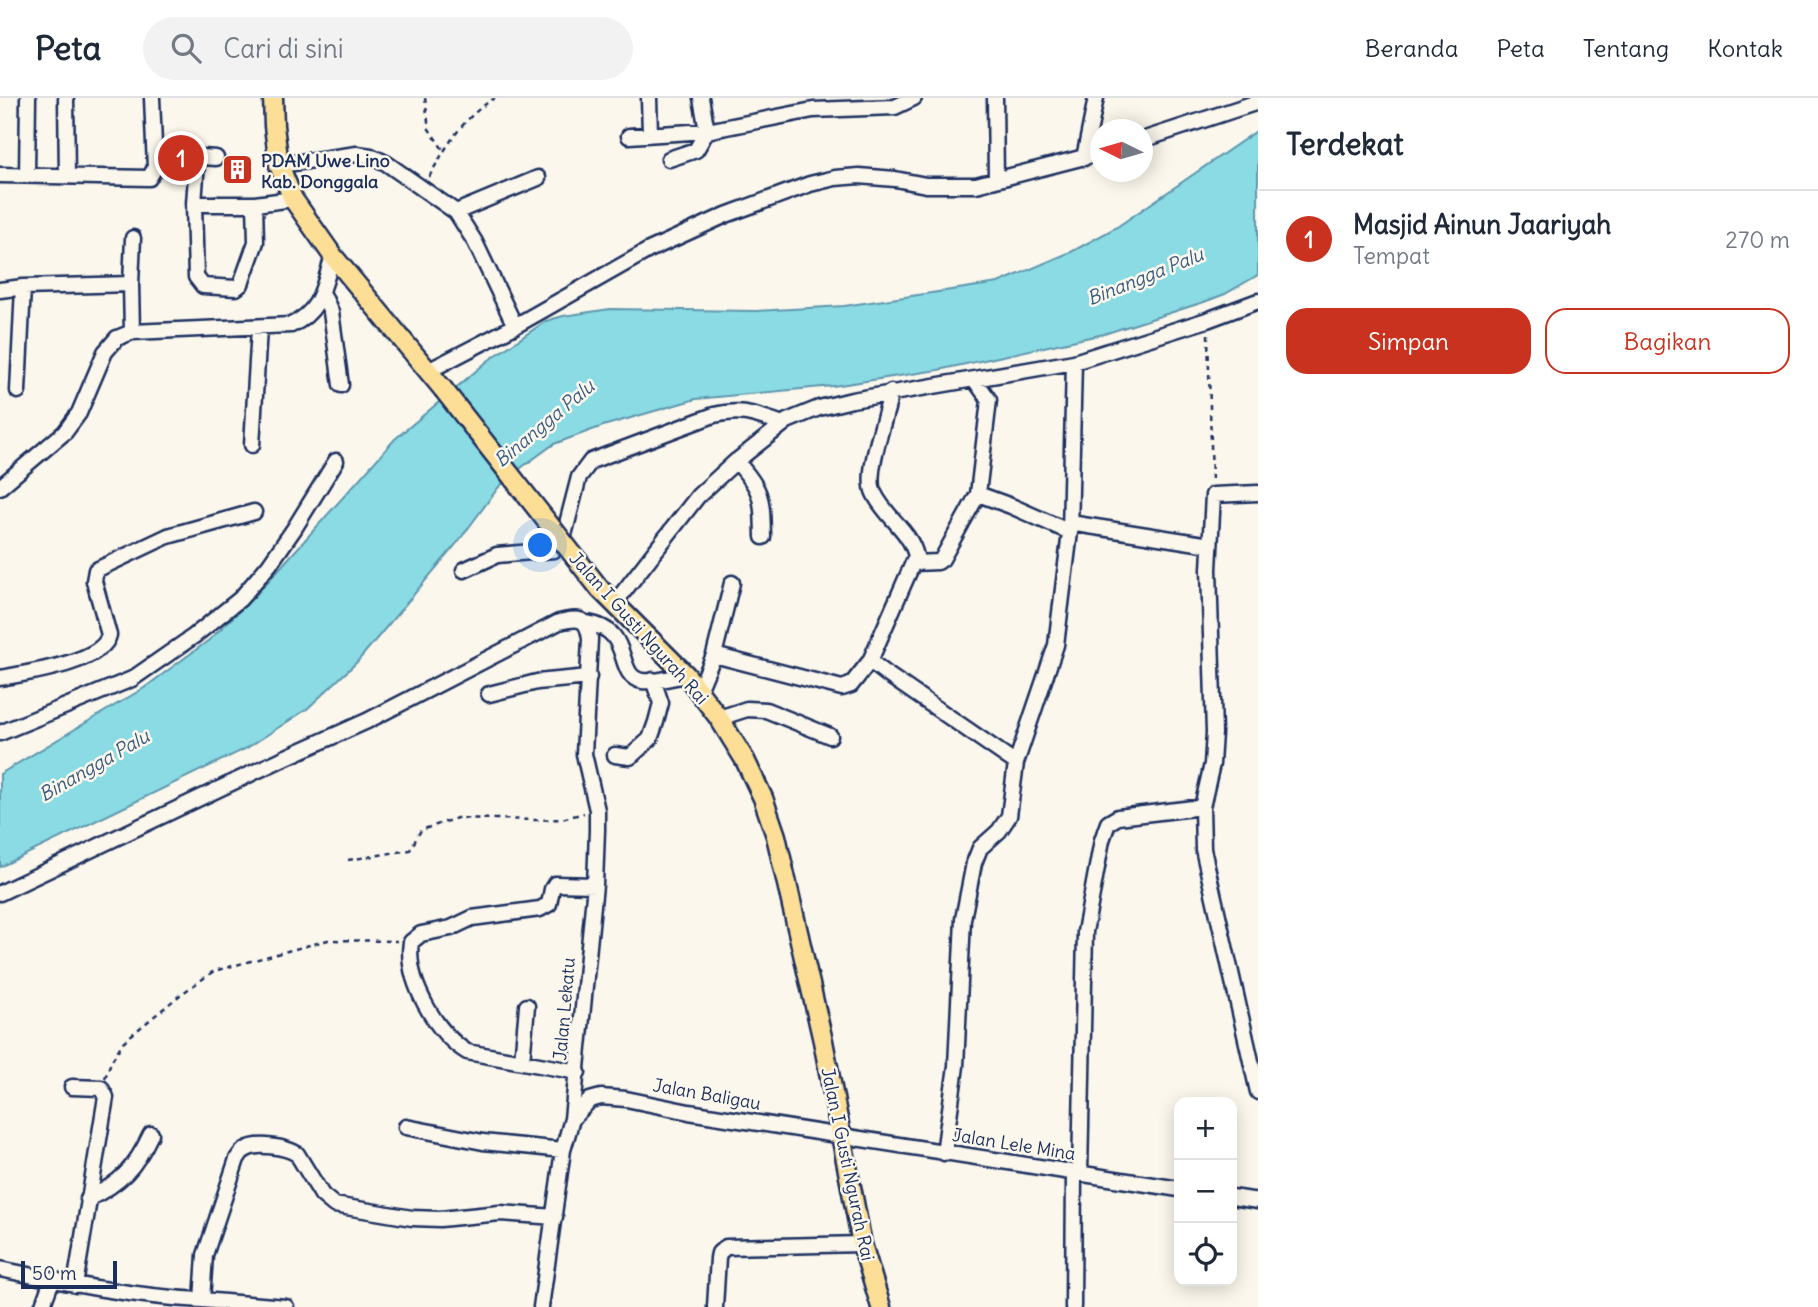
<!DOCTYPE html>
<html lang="id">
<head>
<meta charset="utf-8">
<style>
  :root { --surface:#fff; --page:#f2f2f3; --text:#1f2937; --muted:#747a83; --line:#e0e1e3; --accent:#c8321e }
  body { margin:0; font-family:Delius,sans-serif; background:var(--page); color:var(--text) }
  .controls { position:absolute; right:21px; bottom:21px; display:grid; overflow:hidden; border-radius:14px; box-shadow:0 4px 18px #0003 }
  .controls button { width:63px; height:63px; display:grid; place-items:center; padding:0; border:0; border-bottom:2px solid var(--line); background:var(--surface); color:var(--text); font:35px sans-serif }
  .compass { position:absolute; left:1090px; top:21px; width:63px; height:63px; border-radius:50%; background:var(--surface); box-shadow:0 4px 18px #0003; rotate:275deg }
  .scale { position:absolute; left:21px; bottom:18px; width:96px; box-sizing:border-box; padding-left:7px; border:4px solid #1b2f5e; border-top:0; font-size:19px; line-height:24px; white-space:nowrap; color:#1b2f5e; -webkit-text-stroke:5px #fbf7ec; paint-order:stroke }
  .you { position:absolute; left:541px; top:448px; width:24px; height:24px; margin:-18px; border:5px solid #fff; border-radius:50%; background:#1a73e8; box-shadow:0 0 0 10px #1a73e833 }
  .badge { display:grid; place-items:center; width:46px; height:46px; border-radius:50%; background:var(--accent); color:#fff; font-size:23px; font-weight:700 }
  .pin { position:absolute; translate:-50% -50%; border:4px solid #fff; box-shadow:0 2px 7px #0006 }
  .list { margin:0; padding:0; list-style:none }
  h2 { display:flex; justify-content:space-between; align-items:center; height:91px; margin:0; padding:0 28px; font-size:30px }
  h2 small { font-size:23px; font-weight:400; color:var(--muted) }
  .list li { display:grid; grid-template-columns:46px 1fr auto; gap:21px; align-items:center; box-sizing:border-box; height:98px; padding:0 28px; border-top:2px solid var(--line) }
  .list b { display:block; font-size:26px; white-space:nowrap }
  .list p { margin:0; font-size:23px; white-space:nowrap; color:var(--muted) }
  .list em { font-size:23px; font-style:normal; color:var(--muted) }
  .actions { display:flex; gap:14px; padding:21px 28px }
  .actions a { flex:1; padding:16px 0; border:2px solid var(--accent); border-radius:21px; text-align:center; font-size:24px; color:var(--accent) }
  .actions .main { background:var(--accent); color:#fff }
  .icon { flex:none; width:38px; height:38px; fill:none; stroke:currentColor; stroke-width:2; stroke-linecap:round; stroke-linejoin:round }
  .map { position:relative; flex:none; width:1258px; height:1209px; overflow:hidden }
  header { display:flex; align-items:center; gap:42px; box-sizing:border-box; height:98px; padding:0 35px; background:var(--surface); border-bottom:2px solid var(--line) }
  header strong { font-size:33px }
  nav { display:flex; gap:38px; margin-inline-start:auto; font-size:24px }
  .search { width:490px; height:63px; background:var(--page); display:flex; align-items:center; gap:18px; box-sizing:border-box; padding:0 24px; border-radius:38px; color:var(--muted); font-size:26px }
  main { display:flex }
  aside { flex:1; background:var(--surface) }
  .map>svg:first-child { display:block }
</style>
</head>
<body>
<header>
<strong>Peta</strong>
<div class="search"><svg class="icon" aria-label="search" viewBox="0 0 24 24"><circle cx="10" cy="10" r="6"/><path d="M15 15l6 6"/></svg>Cari di sini</div>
<nav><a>Beranda</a><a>Peta</a><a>Tentang</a><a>Kontak</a></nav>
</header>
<main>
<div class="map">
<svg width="1258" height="1209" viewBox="0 0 1258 1209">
  <rect width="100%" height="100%" fill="#fbf7ec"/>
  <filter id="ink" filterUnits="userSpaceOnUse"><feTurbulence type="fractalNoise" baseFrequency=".0143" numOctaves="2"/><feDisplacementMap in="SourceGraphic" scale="14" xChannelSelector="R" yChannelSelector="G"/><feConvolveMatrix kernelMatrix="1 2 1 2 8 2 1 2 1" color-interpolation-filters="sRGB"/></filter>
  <g filter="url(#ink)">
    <!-- water -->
    <path fill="#8adbe3" stroke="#5e96ae" stroke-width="2" d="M1258,32v145l-33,19 -21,8 -100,32 -166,36 -105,16 -137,13 -93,27 -49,18 -40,29 -16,15 -40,54 -101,120 -50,47 -60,39 -247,119v-93l144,-86 65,-48 46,-44 140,-157 94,-79 57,-39 17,-5 47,-7 146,2 88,-5 154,-23 75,-32 44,-24z"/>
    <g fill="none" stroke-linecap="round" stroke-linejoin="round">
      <defs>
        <path id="minor" d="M66,0l1,78
          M649,0l1,36
          M701,0l6,33 106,-21 82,-3 19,-9
          M995,0l1,81
          M629,38l78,-5 -11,19 -27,9
          M1142,42l116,-38
          M216,60l-14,-1 -5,4 -3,43 2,73 7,9 33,2 5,-4 15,-42 -1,-38
          M1084,60l12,-60
          M279,67l78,-11 14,2 15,7 70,49 19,30 40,84 134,-76 77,-35 84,-31 25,-6 24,-2 36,3 31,6h50l124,-32
          M0,77l149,3 6,-10 -3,-70
          M27,77l1,-77
          M194,106h61l38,-5
          M456,114l82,-34
          M131,186l2,-46
          M0,192l23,-3 108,-3 1,48
          M322,194l9,20 10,73
          M430,272l85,-44
          M975,282l14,20 -11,94
          M18,293l5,-104
          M891,294c-4,23 -27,82 -17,101 11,24 36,37 42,63l-46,105 18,14 128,88
          M252,347l7,-117
          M736,363c27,30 26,36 27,76
          M0,389l65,-55 14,-19 26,-61 12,-14 15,-6 159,-7c31,-14 32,-39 42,-69
          M1258,395l-45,2 -4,74 5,164 -2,31 -10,43 1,42 55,243
          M1070,425l140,22
          M914,465l24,-1 4,-3 36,-65 33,12 59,26
          M464,472l33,-15 57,-5 8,-7 17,-66 12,-16 123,-46c29,-7 42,0 69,9
          M614,506l84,-108 36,-33 53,-42 32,-13 33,-8 222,-38 133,-42 51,-19
          M586,525c49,6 27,52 56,58 13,2 31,-4 44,-6
          M714,557l18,-72
          M0,580c26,-5 103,-15 109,-43l-15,-54 2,-11 72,-34 86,-24
          M698,595l16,-38 128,33 9,-3 19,-24
          M489,596l48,-12 52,-5
          M719,620l28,-9 19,1 64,26
          M0,635l132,-54 62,-43 46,-37 29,-34 25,-36 42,-68
          M615,657l15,2 20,-18 6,-17 5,-19 -8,-23
          M0,795l282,-134 85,-38 192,-99c19,-4 28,-6 31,17l-6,115 13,56v20l-2,55 -23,234 -9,31 -22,157
          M522,963l5,-55
          M578,974l-111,-20c-31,-19 -62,-72 -56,-110l10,-8 30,-6 21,-10 68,-9 9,-5 3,-15 3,-5 40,1
          M72,989l29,1 5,9 -31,188
          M572,1021l18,-19 11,-3 25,2 63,13 490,77
          M406,1029l77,15 80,8
          M944,1055l12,-87 7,-147 11,-56 6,-15 19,-17 10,-15 7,-53 40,-118 14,-113 4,-170
          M1080,1076l5,-242 17,-92 6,-17 10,-6 84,-10
          M1232,1099l26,4
          M88,1101c33,-16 47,-31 63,-65
          M0,1171c67,14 133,28 202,31
          M42,1209l10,-27
          M286,1209l-84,-7 3,-45 32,-96c2,-3 5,-8 8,-9 12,-8 41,-3 52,4l25,41 12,10 78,13 28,1 60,-6 55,4
          M715,1209l3,-49 1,-5 7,-6 136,-3
          M1073,1209l1,-133"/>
        <path id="major" d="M273,0l1,28 5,39 14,34 40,57 110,133
          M600,491l86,86 33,43 26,42 18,38 13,38 47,205 39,203 19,63"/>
      </defs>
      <!-- minor casing -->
      <use href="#minor" stroke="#1b2f5e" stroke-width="19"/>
      <!-- major casing -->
      <use href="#major" stroke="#1b2f5e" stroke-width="23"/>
      <!-- path -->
      <path stroke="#1b2f5e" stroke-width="2.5" stroke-dasharray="5 5" stroke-linecap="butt" d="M425,0l4,31 15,22
        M429,79c18,-32 34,-60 66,-79
        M1208,236l4,147
        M348,762l62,-10 11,-20 36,-12 80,2 25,-1 22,-6
        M105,980l6,-16 12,-20 57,-47 34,-24 114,-31 69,1"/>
      <!-- minor -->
      <use href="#minor" stroke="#fbf7ec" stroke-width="14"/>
      <!-- major -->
      <use href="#major" stroke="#fcde96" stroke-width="18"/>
      <defs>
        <path id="major-bridge" d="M443,291l157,200"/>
      </defs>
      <!-- major-bridge casing -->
      <use href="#major-bridge" stroke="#1b2f5e" stroke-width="23" stroke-linecap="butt"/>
      <!-- major-bridge -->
      <use href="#major-bridge" stroke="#fcde96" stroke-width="18"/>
    </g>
  </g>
  <!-- icons -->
  <defs>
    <symbol id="building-square" viewBox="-11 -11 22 22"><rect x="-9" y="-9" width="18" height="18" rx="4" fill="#c8321e" stroke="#fbf7ec"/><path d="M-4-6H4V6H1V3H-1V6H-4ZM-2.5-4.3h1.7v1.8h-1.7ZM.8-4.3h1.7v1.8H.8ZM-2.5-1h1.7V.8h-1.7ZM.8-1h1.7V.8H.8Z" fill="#fff"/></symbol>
  </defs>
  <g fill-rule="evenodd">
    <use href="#building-square" x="220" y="54" width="35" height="35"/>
  </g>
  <g text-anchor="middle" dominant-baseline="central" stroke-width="5" stroke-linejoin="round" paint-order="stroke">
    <!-- poi labels -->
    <g font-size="18" font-weight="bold" fill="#1b2f5e" stroke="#fbf7ec" text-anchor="start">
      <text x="261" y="62">PDAM Uwe Lino<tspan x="261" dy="21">Kab. Donggala</tspan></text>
    </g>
    <!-- street labels -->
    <g font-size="18" fill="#1b2f5e" stroke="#fbf7ec">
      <text transform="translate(639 530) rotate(48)">Jalan I Gusti Ngurah Rai</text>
      <text transform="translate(564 911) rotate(-85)">Jalan Lekatu</text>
      <text transform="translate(707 996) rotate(10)">Jalan Baligau</text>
      <text transform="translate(1014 1046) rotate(9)">Jalan Lele Mina</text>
      <text transform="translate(848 1066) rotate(78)">Jalan I Gusti Ngurah Rai</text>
    </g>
    <!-- water labels -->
    <g font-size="19" font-style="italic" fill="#375a7f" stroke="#fbf7ec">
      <text transform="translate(1145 178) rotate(-22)">Binangga Palu</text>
      <text transform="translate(544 325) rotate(-40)">Binangga Palu</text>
      <text transform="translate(94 667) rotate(-30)">Binangga Palu</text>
    </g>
  </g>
</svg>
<div class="controls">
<button>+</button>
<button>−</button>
<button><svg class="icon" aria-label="locate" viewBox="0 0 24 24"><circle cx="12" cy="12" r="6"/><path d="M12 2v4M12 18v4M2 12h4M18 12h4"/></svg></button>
</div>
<svg class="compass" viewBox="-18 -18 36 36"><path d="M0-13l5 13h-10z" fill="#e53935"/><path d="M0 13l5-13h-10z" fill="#747a83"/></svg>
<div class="scale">50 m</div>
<div class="you"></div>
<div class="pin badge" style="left:181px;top:60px">1</div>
</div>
<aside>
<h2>Terdekat<small></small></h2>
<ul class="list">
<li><span class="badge">1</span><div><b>Masjid Ainun Jaariyah</b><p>Tempat</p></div><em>270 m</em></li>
</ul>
<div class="actions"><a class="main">Simpan</a><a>Bagikan</a></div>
</aside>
</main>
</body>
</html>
